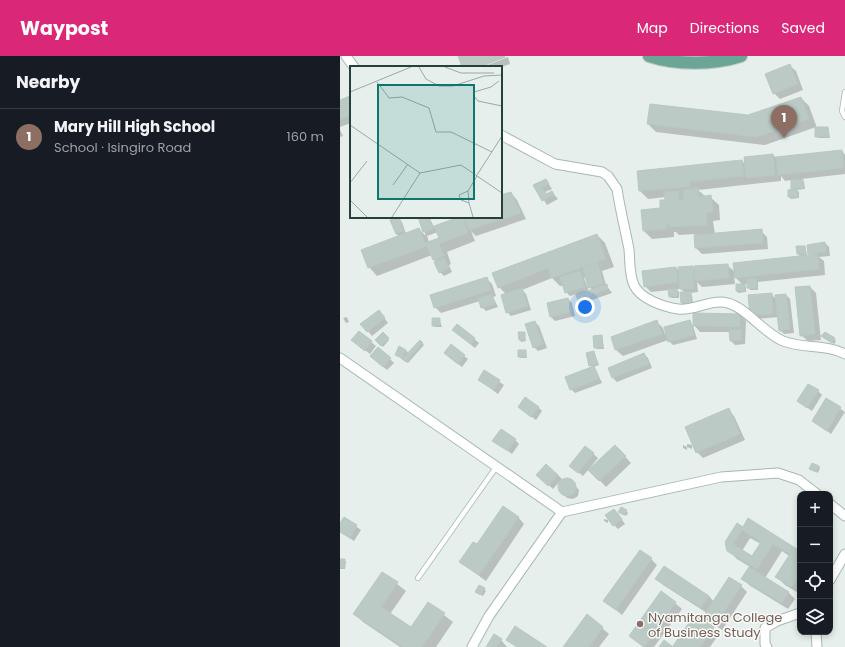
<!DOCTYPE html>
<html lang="en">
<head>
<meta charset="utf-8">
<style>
  :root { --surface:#171b24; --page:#20242c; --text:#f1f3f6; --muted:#9ea1a6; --line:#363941; --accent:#db2777 }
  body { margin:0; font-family:Poppins,sans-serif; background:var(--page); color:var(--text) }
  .controls { position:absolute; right:12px; bottom:12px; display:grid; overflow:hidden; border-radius:8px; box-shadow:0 2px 6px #0003 }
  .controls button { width:36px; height:36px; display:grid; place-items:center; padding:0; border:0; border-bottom:1px solid var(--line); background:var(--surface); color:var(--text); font:20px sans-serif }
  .you { position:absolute; left:245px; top:251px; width:14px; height:14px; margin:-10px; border:3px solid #fff; border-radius:50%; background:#1a73e8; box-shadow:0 0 0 6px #1a73e833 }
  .badge { display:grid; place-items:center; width:26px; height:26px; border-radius:50%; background:var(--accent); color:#fff; font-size:13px; font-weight:700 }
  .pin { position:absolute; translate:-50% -33px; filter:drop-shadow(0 1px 2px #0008) }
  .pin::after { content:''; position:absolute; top:21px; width:14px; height:12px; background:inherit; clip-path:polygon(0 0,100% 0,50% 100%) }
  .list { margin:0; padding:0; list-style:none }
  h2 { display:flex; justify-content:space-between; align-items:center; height:52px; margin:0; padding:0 16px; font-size:17px }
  h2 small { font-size:13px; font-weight:400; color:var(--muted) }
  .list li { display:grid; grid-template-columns:26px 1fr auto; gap:12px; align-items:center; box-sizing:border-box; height:56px; padding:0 16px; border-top:1px solid var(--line) }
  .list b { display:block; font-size:15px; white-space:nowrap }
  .list p { margin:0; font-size:13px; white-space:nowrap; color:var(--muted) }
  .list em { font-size:13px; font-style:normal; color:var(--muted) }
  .icon { flex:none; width:22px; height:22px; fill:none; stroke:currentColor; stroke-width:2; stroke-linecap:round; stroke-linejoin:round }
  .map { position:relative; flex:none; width:505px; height:591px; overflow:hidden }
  header { display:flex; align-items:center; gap:24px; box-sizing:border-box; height:56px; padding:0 20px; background:var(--accent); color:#fff }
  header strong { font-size:19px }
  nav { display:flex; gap:22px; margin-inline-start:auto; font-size:14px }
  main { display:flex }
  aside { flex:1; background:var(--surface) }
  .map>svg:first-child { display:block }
</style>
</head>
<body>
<header>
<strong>Waypost</strong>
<nav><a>Map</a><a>Directions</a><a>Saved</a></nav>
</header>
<main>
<aside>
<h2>Nearby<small></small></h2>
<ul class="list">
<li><span class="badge" style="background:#8d6e63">1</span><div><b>Mary Hill High School</b><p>School · Isingiro Road</p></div><em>160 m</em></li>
</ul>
</aside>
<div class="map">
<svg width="505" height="591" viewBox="0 0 505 591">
  <rect width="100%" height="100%" fill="#e6efeb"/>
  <!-- shadow -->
  <path fill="#0003" fill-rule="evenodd" d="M168,1l2,7 -9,3h-18z
    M449,9l7,6 7,19 -23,9 -6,-6z
    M10,41l1,26 -11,4v-26z
    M461,42l8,8 8,22h11l2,10h-12l-2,-2v-9l-51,18 -109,-13 -8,-8 100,-8z
    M0,74l3,6 -3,1z
    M502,95l3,4v19l-44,5 3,3 1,7 -8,1 2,2v6l-8,1 -2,-2 6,-6 -3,-3v-8l-7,1 -4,-5v5l-83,9 8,7h4l9,8 1,15 -7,1 2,13 46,-3 6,6 1,12 -66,5 -6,-6 -1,-14 -16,1 -3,-3h-2v5l-22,2 -8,-8 22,-30v-4l-18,2 -8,-8 102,-30 4,4 27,-10 4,3z
    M206,124l6,9 -7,3 2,3 5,-3 6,7 -11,6 -12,-19z
    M171,137l6,7 9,19 -50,17 -5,-5 4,10 -28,11 4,12 -2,1 3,7 -8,4 -4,-4 -8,-17 -55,21 -8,-9 30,-31 -3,-2 2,-16 4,4 4,12 13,-5 7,7 -7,-19h10l5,10 27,-10 6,6 -3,-6h37v-21zM98,176l2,6 -11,4 -2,-6z
    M257,179l8,8 9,24 -12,4 4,14 6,8 -29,10 -6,-9 -7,2 -4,-4 -2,-7 -4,1 -8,-8 -30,12 4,4 5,16 -20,6 -4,-4 -1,-18 -7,-7zM247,221l2,10 4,3 -4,2 -5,-14z
    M485,187l4,4 1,9 -11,1 5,4 1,14 -67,7v8h-8l-2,-6h-4l2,3v5l-8,1 -1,-2 6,-6 -9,-9 1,8 -33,3 -5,-5 1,10 -8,1 2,2 1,9 -10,1 -1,-2 3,-10 -4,-4h-5l3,3v6h-8l-2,-8 -18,2 -6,-6 31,-18 4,4 12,-5 3,3 32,-5 8,7 66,-15 -3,-3 7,-7 2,9h4l-3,-10z
    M146,222l6,6 4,12 -3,1 5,10 -12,4 -4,-4 -2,-6 -39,12 -6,-6z
    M470,231l6,6 5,47 -13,1 -7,-6z
    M431,238l5,5 10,-4 4,4 4,34 -10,1 -4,-4 -2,-13 -23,2 -4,-4z
    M228,243l4,4 3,13 -20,5 -4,-4z
    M42,259l6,8 -16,13 -10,-12z
    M400,259l6,6 -1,23 -10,1 -4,-4 -1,-9h-30l-6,-7z
    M7,261l2,5 -3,1 -3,-5z
    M99,263l3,8h-7l-2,-1z
    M349,265l4,5 4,13 -24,6 -5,-5 -45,16 -7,-6 -4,-13 45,-15 6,6 2,6z
    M195,266l4,4 8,22 -9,3 -4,-4z
    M117,269l22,18 -4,5 -18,-14z
    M19,276l17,14 -6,8 -13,-10z
    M184,277l2,8 -5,1 -1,-2z
    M43,278l6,6 -6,7 -7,-7z
    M262,280l2,13h-7l-2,-2z
    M484,282l10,1 2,2 -2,3z
    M80,285l4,4 -16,18 -12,-8 3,-8 9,5 -2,4z
    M186,295l1,7h-6l-2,-1z
    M254,296l5,13 -6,2 4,5 5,11 -27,10 -4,-4 22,-21 -3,-3z
    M304,298l4,4 4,10 -35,14 -4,-4 -4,-10z
    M124,300l4,3 -6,8 -13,-10z
    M50,303l4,4 -7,7 -12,-10z
    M145,316l19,13 -6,9 -19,-14z
    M478,335l4,4 -10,16 -14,-10z
    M486,343l19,13 -14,22 -18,-13z
    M179,351h19l4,4 -6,9z
    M388,353l6,7 11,24 -42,18 -6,-6z
    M175,384l4,4 -7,10 -18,-13z
    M347,388l5,1v4l-5,-2z
    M343,389l4,2v3l-4,-2z
    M275,390l16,17 -25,24 -16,-17z
    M245,391l13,11 -15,18 -9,-7z
    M479,410l1,2 -2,5 -7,-4z
    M218,419l4,4 -9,10 -11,-10z
    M225,424l6,1 8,9 -1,6 -5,3 -6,-1 -8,-9 1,-6z
    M286,455l2,2 -2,3 -5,-3z
    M278,458l7,10 -7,5 -4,-4z
    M178,461l6,7 -38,57 -26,-19 17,-16z
    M4,462l17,12 -7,11 -14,-9v-7z
    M264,463l4,1v3l-4,-2z
    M397,469l63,27v42l-15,-9 -8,-8 12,-21 -7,-5 -17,27 24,15 6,6 -7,10 -39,-24 -6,-7 7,-11 -13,-8 -9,-9zM410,482l11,6 -8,13 -11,-6z
    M311,503l6,6 -35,50 -17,-14z
    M0,504l6,1 -1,8h-5z
    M324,512l45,28 5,6 27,-16 6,6 -25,38 -18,-13 3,-4 -44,-28 -6,-6z
    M43,517l23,18 -16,23 21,14 17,-25 25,19 -17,25h-36l-37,-25 -8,-8z
    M144,533l2,2 -3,5 -7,-4z
    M335,547l7,6 -28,38h-11l-13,-11z
    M262,572l7,6 -10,13h-34z
    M373,572l6,6 -9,13h-35z
    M161,584l6,7h-20z"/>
  <!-- building -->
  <path fill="#bbcac4" stroke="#b8c9c2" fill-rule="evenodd" d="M118,0h46l1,1 -25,10h-18z
    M450,8l8,20 -25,10 -8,-20z
    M10,40l1,19 -11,4v-19z
    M461,41l8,22 -53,18 -109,-13 3,-20 98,11z
    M475,71h13l1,9 -14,1z
    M502,94l2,18 -66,7 -2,-18z
    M433,98l2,21 -29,3 -2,-21z
    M402,104l2,16 -55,6 1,5 -51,4 -2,-20z
    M206,123l3,5 -7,4 4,6 6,-3 2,3 -12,7 -9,-16z
    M463,123v9l-12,1v-9z
    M358,132l1,9 12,-2 2,17 -7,1 1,12 -37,2 -1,-3h-3v5l-23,2 -2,-21 19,-2v-8h5l-1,-8 14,-1 1,9 5,-1 -1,-9z
    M457,133l1,8h-10v-7z
    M171,136l10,21 -52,17 -6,-13h38v-22z
    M59,161l5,14 -8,3 -6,-14z
    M78,161h11l4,12 -10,3z
    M119,161h3l6,16 -29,11 5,12 -11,4 -6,-14 -59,22 -7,-18 58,-22 6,15 14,-5 -5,-12z
    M422,173l1,14 -68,5 -1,-13z
    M257,178l9,25 -55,19 -3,-10 -50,20 -6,-15z
    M485,186l1,10 -18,2 -1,-9z
    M456,190h9l1,8h-9z
    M478,198l1,15 -84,9 -2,-15z
    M104,202l5,10 -10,5 -5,-11z
    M258,206l5,22 -15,4 -5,-20z
    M388,208l1,14 -34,3 -1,-15z
    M353,210l1,23h-14l-2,-22z
    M336,211l2,15 -34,5 -2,-16z
    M240,215l5,16 -20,6 -5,-16z
    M147,221l4,13 -57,18 -4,-13z
    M407,223h10l-1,10 -9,-1z
    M267,228l1,5 -30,11 -2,-5z
    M396,228h9v7h-9z
    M470,230l5,48 -15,2 -5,-49z
    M182,232l6,18 -22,7 -5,-18z
    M328,233h9l1,7 -9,1z
    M340,236h11v11h-10z
    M432,237l1,21 -23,1 -2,-20z
    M152,238l3,10 -14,4 -3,-10z
    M446,238l4,35 -11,2 -4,-36z
    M228,242l3,14 -21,5 -3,-14z
    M39,254l6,8 -18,14 -7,-8z
    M353,257l47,1v13l-47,-1z
    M92,262h8v7l-8,1z
    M317,264l5,14 -47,16 -4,-13z
    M350,264l4,15 -26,7 -4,-15z
    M195,265l8,23 -10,4 -8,-24z
    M117,268l18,14 -4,6 -19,-14z
    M401,273l1,11 -12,1 -1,-11z
    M19,275l13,10 -7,10 -14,-11z
    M43,276l6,6 -8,8 -6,-6z
    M178,276h7v8h-6z
    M485,276l10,6 -3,5 -11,-7z
    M262,279l1,12 -9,1 -1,-12z
    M80,284l3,3 -17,19 -4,-3z
    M111,288l14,11 -7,9 -14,-11z
    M59,290l7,4 -4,8 -7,-3z
    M38,291l13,11 -8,9 -13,-11z
    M178,294h8v7h-8z
    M254,295l3,13 -8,2 -3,-13z
    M304,297l5,11 -37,14 -4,-10z
    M254,310l5,13 -29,11 -5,-13z
    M144,314l16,10 -6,10 -16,-10z
    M468,328l11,6 -12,18 -10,-7z
    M185,341l14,10 -8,10 -13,-10z
    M486,342l15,9 -14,24 -15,-10z
    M389,352l11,26 -44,19 -11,-26z
    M161,373l15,10 -8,12 -16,-10z
    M275,389l11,11 -27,25 -11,-11z
    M245,390l9,7 -16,20 -9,-7z
    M472,407l7,3 -3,6 -7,-3z
    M206,408l12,11 -10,11 -12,-11z
    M218 431a9 9 0 1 1 18 0a9 9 0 1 1-18 0Z
    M163,450l16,11 -40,58 -20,-13 14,-20 4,2z
    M281,451l6,3 -3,5 -6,-3z
    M274,453l8,10 -9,7 -8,-11z
    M4,461l13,8 -7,13 -10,-6v-9z
    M408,462l52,33v23l-8,13 -17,-10 15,-23 -17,-10 -16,25 -30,-18 -2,-9 12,-19 6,4zM402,474l19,12 -9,14 -19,-12z
    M300,494l12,8 -36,52 -13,-9z
    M0,503h5l-1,9 -4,-1z
    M324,510l45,30 -8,12 -46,-29z
    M409,511l40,25 -7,11 -41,-24z
    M42,516l16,10 -17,25 30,20 17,-25 17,11 -23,34h-19l-50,-33z
    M389,521l13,8 -27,40 -12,-8z
    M139,529l6,3 -4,7 -6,-3z
    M321,535l15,11 -32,45 -15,-11z
    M247,558l16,13 -14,20h-26z
    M355,558l19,13 -14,20h-26l-1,-1z
    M175,570l32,21h-30l-11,-7z
    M154,578l8,5 -6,8h-10z
    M324,584l9,7h-14z"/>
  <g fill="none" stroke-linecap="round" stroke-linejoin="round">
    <defs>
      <path id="lane" d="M505,36l-3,19 3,6
        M78,522l79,-112"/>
      <path id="street" d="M6,0l8,11
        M161,79l54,29 47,8 6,4 9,13c3,20 8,40 12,60 1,11 0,26 5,36 6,14 30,22 44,24 15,2 29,-8 44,-7 21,1 41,31 61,39 20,8 43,3 62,13
        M0,302l222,154 159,-35 57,-4 21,7 18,14
        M490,448l15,12
        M490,524l15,-26
        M476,576l1,15
        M132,591l17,-31 73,-104
        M427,591l-2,-3v-16l12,-7 23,-8"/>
      <path id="primary" d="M309,0c27,9 64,9 92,0"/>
    </defs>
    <!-- lane casing -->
    <use href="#lane" stroke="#a8b8b2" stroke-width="6"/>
    <!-- street casing -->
    <use href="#street" stroke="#a8b8b2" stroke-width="11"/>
    <!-- primary casing -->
    <use href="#primary" stroke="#c2cac8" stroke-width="14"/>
    <!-- lane -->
    <use href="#lane" stroke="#fff" stroke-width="4.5"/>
    <!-- street -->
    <use href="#street" stroke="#fff" stroke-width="9"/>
    <!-- primary -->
    <use href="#primary" stroke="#6aa596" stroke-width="12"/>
  </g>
  <!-- markers -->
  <circle fill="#8d6e63" stroke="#f7fbf9" stroke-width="1.5" cx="300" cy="568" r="4"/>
  <g text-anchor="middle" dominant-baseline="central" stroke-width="3" stroke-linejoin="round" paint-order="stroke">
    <!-- education labels -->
    <g font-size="13" fill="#785e54" stroke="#f7fbf9" text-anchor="start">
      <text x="308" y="561">Nyamitanga College<tspan x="308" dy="15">of Business Study</tspan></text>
    </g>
  </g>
  <!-- overview -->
  <g transform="translate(10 10)">
    <rect width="152" height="152" fill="#e6efeb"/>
    <path fill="none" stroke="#98aaa4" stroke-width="1" d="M69,1l7,12 13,7h14l31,-10 18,-1M95,1l16,6h33M149,15l-8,6 -17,5v4l4,5 24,5M27,16l12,16 13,-1 27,11 7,24h15l41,20M0,26l61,-25M0,59l70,48 41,-8 41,28M127,109l25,-39M0,117l17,-22M43,119l15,-21M118,125l1,12M0,134l17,17M42,151l28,-44M123,151l-4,-14 -8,-3 -2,-5 9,-4 9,-15"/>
    <path fill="#0f766e" fill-opacity="0.15" stroke="#0f766e" stroke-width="2" d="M28,19h96v114h-96z"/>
    <rect width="152" height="152" fill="none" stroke="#24423a" stroke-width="2"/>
  </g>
</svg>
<div class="controls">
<button>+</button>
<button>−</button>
<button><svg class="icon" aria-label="locate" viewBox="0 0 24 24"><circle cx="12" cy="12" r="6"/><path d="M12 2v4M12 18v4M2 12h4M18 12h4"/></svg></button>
<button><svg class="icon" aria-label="layers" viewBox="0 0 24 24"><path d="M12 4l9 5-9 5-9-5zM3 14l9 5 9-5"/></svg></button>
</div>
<div class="you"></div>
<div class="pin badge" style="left:444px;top:82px;background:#8d6e63">1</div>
</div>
</main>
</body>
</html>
